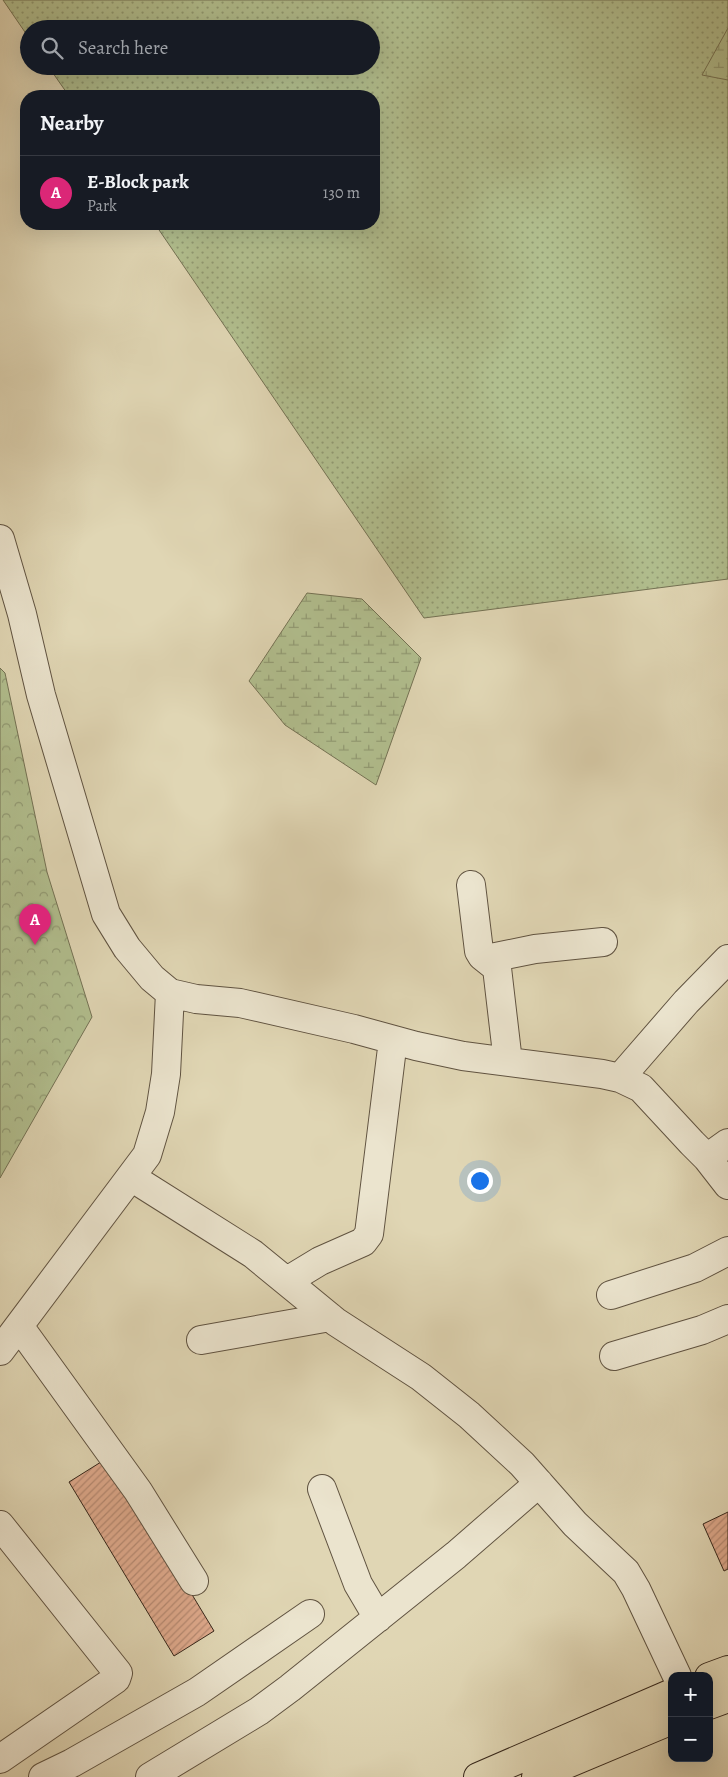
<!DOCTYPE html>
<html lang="en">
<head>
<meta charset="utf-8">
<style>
  :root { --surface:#171b24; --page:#20242c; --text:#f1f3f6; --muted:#9ea1a6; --line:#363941; --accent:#db2777 }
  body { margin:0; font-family:Alegreya,serif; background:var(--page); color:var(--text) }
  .controls { position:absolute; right:15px; bottom:15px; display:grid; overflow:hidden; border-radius:10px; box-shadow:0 5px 20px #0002 }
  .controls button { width:45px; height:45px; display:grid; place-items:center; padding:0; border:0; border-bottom:1px solid var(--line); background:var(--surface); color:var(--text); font:25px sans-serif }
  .you { position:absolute; left:479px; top:1180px; width:18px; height:18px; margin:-12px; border:4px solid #fff; border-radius:50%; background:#1a73e8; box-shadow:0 0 0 8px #1a73e833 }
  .badge { display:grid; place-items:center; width:32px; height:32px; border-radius:50%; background:var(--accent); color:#fff; font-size:16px; font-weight:700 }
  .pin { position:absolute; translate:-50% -41px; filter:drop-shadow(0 1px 2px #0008) }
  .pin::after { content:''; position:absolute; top:26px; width:18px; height:15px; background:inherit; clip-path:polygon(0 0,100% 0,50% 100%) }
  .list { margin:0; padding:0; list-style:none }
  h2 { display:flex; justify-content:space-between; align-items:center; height:65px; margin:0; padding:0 20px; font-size:21px }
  h2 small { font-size:16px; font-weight:400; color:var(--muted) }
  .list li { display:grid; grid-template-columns:32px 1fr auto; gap:15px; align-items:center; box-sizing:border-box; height:75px; padding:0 20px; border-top:1px solid var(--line) }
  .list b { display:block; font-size:19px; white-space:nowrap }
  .list p { margin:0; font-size:16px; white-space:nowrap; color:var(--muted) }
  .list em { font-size:16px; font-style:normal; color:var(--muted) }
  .icon { flex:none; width:28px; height:28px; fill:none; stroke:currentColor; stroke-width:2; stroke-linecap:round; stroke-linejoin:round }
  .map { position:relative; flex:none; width:728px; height:1777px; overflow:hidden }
  .search { position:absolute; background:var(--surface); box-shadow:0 5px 20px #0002; left:20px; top:20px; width:360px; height:55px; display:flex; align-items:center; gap:12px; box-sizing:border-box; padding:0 18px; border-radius:28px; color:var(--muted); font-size:19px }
  .panel { position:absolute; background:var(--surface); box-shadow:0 5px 20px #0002; left:20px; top:90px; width:360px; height:140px; border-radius:20px }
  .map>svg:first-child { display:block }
</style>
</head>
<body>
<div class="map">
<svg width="728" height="1777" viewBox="0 0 728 1777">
  <defs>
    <pattern id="grass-dots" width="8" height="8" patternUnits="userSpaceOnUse" patternTransform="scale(1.25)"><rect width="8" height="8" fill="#b1be8e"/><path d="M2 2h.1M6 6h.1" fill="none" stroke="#919a73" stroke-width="1.8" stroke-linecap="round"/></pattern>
    <pattern id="forest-crowns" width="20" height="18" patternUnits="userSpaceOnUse" patternTransform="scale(1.25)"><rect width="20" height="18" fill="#b1be8e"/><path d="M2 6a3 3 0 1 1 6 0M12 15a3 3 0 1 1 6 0" fill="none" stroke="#919a73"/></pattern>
    <pattern id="wetland-marsh" width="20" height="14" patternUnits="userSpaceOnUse" patternTransform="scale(1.25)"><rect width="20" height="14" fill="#b1be8e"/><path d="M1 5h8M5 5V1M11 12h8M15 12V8" fill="none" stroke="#919a73"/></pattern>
    <pattern id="building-hatch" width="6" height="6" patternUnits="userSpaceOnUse" patternTransform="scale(1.25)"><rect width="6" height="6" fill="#dfaa8d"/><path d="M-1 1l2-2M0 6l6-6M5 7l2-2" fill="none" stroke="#b68a72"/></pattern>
  </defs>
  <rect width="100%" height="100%" fill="#e0d6b4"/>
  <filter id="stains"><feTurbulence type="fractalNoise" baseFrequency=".004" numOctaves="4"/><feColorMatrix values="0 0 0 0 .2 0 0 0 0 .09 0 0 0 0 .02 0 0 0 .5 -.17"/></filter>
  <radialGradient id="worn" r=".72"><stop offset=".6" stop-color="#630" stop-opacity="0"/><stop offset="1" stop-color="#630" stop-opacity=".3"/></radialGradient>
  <!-- grass -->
  <path fill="url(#grass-dots)" stroke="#747254" d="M3,0h725v579l-304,39 -269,-394h219v-128h-305l-21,-30h323v-37h-342v9z"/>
  <!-- forest -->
  <path fill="url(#forest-crowns)" stroke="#747254" d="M0,668l5,5 42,199 45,145 -92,161z"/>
  <!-- wetland -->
  <path fill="url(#wetland-marsh)" stroke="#747254" d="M728,28v52l-26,-5z
    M307,593l55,6 59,59 -45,127 -91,-60 -36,-44z"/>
  <!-- building -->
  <path fill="url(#building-hatch)" stroke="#36271b" d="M109,1457l105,174 -40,25 -105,-174z
    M728,1512v57l-4,2 -21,-47z"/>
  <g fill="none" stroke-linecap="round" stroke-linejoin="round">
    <defs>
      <path id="street" d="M0,539l22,75 19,81 65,219 21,34 25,30 18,15 26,6 44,4 114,26 62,17 47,10 139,18 18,4 21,10 51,55 15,15 21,27
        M471,885l8,66 3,5 15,12 11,94
        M486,959l49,-10 68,-7
        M620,1078l66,-76 42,-43
        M707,1158l21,-15
        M131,1177l122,77 83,68 85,55 48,38 53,49 53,60 51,48 10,17 41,87
        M287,1281l33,-20 43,-19 6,-8 24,-194
        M611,1295l84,-27 33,-17
        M19,1326l119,165 56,90
        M201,1340l129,-23
        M0,1351l147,-196 13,-43 6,-38 4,-81
        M614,1356l88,-26 26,-11
        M322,1489l36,95 20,34
        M0,1525l118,148 -2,6 -116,80
        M43,1777l29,-14 125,-71 113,-78
        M150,1777l109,-66 31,-23 166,-133 83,-72"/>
      <path id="primary" d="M709,1677l19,-7
        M709,1705l19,-7
        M478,1777l194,-84
        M536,1777l136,-57"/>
    </defs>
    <!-- street casing -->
    <use href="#street" stroke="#605341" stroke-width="30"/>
    <!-- primary casing -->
    <use href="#primary" stroke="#36271b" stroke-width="30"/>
    <!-- street -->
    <use href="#street" stroke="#ebe4ce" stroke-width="28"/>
    <!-- primary -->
    <use href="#primary" stroke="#e0d6b4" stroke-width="28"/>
  </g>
  <rect width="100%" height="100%" filter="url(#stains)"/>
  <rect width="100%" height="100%" fill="url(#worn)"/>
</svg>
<div class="controls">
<button>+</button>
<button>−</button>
</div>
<div class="you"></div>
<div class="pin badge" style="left:35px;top:945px">A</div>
<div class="search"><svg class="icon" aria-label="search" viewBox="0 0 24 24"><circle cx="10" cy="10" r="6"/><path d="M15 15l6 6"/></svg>Search here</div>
<section class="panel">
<h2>Nearby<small></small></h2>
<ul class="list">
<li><span class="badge">A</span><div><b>E-Block park</b><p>Park</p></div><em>130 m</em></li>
</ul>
</section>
</div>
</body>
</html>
